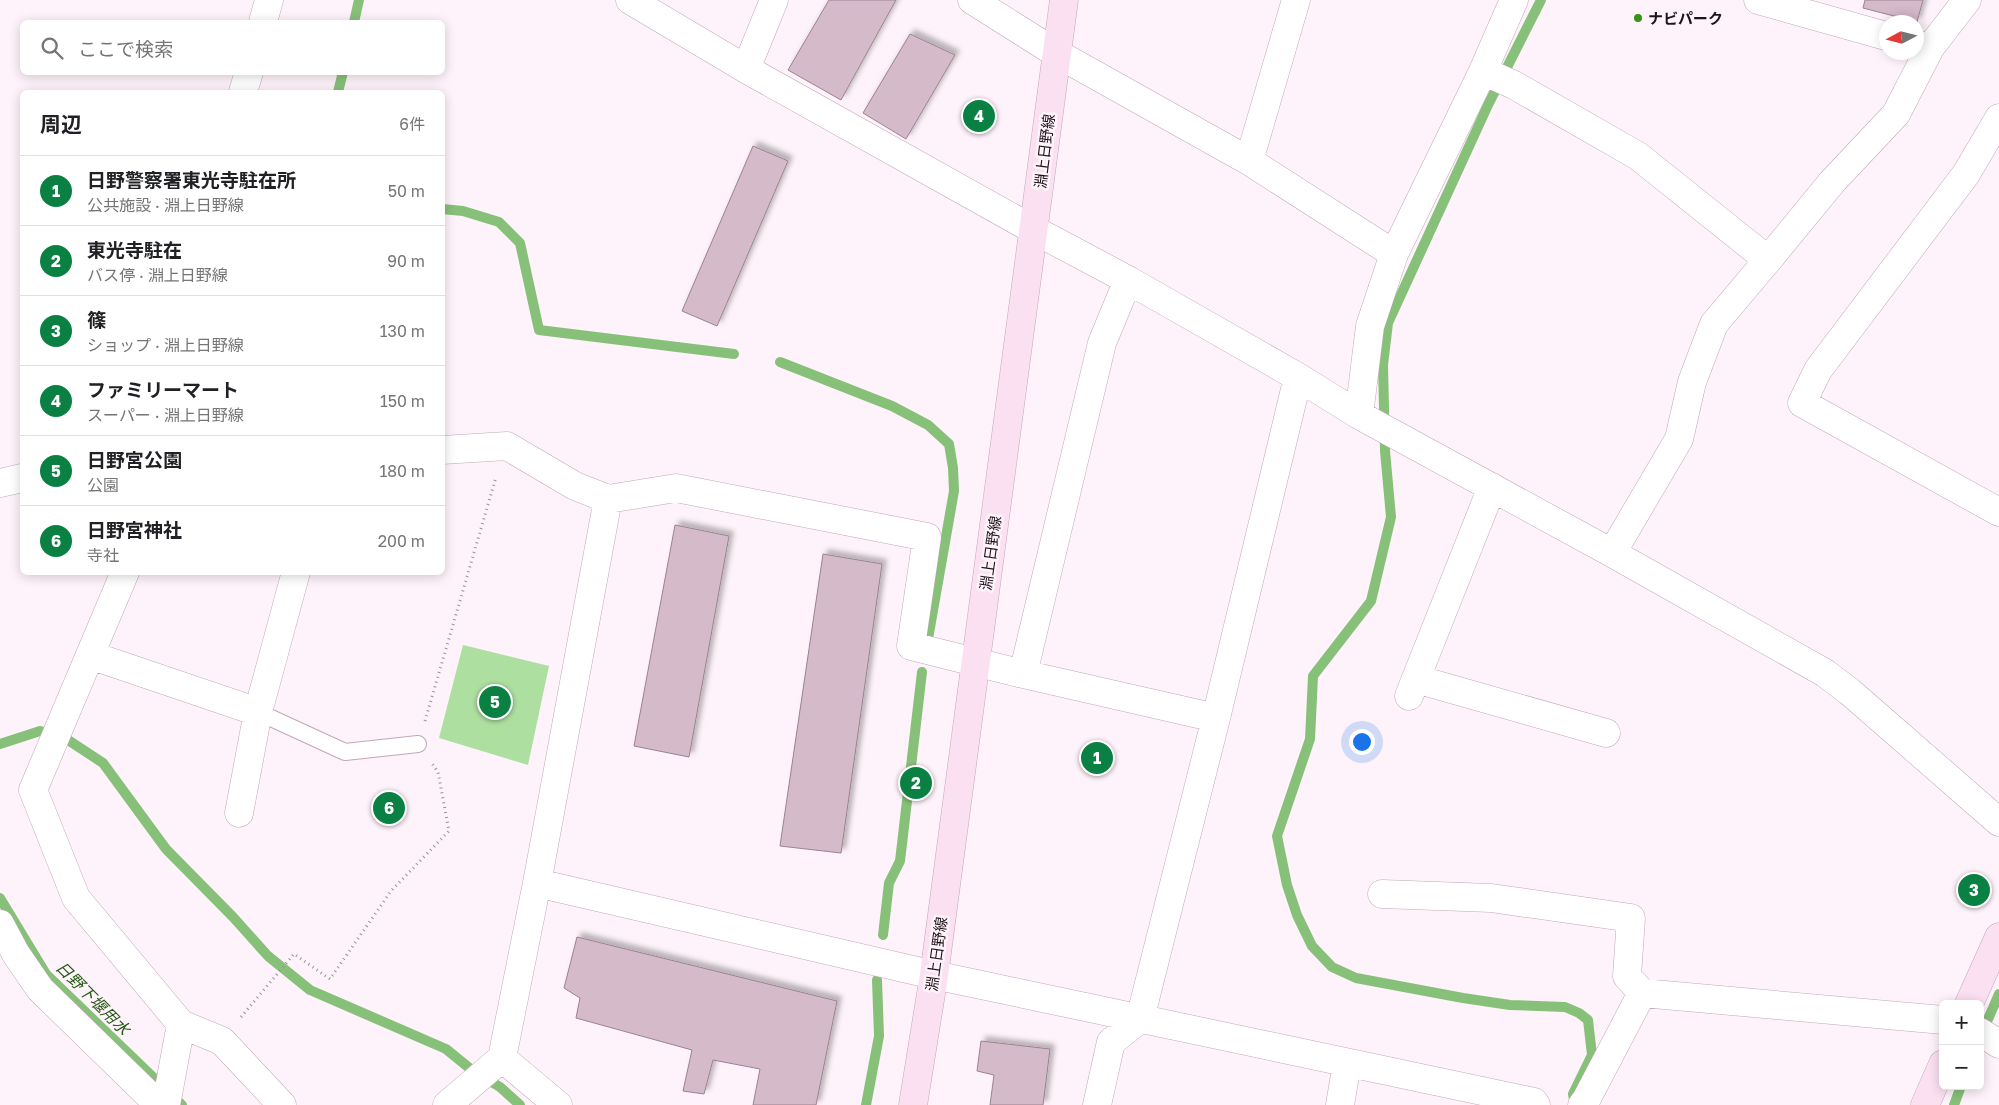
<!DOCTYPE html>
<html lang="ja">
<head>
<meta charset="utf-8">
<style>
  :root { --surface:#fff; --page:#f2f2f2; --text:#202124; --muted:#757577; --line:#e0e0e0; --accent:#0b8043 }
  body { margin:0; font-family:"Golos Text","Noto Sans JP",sans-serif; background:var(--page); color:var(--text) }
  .controls { position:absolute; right:15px; bottom:15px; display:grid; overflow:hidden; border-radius:8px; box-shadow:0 2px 12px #0003 }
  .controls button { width:45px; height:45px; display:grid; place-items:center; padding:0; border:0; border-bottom:1px solid var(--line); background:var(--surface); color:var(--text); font:25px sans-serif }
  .compass { position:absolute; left:1879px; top:15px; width:45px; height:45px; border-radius:50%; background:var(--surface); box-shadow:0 2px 12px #0003; rotate:263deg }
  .you { position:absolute; left:1361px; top:741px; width:18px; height:18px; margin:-12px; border:4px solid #fff; border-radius:50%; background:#1a73e8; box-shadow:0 0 0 8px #1a73e833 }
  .badge { display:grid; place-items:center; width:32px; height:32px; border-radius:50%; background:var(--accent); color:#fff; font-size:16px; font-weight:700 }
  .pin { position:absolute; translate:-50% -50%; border:2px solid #fff; box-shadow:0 1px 5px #0006 }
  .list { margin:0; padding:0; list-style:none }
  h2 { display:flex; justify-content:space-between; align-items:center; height:65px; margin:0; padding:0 20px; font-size:21px }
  h2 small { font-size:16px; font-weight:400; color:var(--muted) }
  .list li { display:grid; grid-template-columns:32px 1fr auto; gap:15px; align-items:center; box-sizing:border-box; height:70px; padding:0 20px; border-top:1px solid var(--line) }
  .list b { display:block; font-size:19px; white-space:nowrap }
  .list p { margin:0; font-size:16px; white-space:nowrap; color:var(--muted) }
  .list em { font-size:16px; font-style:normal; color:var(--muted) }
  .icon { flex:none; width:28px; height:28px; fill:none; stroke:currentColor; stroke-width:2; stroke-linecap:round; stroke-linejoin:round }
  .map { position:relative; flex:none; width:1999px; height:1105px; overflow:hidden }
  .search { position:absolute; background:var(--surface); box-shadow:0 2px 12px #0003; left:20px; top:20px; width:425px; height:55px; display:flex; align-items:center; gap:12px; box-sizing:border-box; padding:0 18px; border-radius:8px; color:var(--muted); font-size:19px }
  .panel { position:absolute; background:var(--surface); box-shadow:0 2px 12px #0003; left:20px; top:90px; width:425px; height:485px; border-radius:8px }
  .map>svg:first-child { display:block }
</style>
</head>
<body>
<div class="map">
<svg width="1999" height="1105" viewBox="0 0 1999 1105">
  <defs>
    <filter id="shadow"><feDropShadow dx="4.5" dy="-4.5" stdDeviation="2.5" flood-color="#0004"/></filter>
  </defs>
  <rect width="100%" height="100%" fill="#fef3fa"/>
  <!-- green -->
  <path fill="#addfa1" d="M463,645l86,21 -21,99 -89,-27z"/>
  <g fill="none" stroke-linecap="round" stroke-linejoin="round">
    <!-- stream -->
    <path stroke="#87c079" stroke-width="10" d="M1541,0l-53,105 -100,218 -5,42 2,86 6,66 -20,84 -58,75 -3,63 -33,97 10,49 10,30 15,31 20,21 24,11 107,20 47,7 55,2 14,6 9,7 4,35 -19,39 2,11
      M354,22l5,-22
      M338,92l5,-20
      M442,209l21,2 36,11 21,21 19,87 195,24
      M780,362l112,44 36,19 21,19 4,24 1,23 -26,148
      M0,744l40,-13 28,9 35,23 63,86 67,68 35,39 42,34 136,59 27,22 27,16 20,18
      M0,898l46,76 136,131
      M883,935l6,-52 11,-22 22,-189
      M1982,1033l17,-39
      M866,1105l13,-69 -2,-56
      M1954,1105l7,-19"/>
  </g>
  <!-- building -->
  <path fill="#d5baca" stroke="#9b8291" filter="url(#shadow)" d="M829,0h67l-55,100 -53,-30z
    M1865,0h58l-6,22 -54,-14z
    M910,34l45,21 -49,84 -43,-26z
    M753,146l35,15 -71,165 -35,-15z
    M675,525l54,11 -40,221 -55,-11z
    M823,554l59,10 -41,289 -61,-7z
    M577,937l260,64 -21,104h-63l7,-36 -47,-9 -9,34 -21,-3 9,-41 -116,-32 4,-20 -16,-10z
    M981,1041l69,8 -7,56h-53l4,-30 -17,-4z"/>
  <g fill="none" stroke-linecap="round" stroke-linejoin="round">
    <defs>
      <path id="service" d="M258,712l87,40 73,-8"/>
      <path id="minor" d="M630,0l116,69 288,161 94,50 170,97 61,38 253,138 213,120 25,19 149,130
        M972,0l84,53 193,108 145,93
        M1758,0l128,36
        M263,22l6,-22
        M1916,44l14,4 37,-48
        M746,69l28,-69
        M1483,71l31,14 124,71 130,104 64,-78 64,-68 34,-66
        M243,92l6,-20
        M1999,118l-33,56 -148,196 -16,33 197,109
        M1249,161l47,-161
        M1359,415l11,-89 24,-72 89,-183 31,-71
        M442,450l65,-4 68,40 33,13 68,-11 251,49 -16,109 112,28 193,44
        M0,483l22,-5
        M1612,553l67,-114 13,-57 22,-58 54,-64
        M125,572l-92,218 43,108 105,126 -15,81
        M90,655l168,57
        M1023,674l79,-331 26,-63
        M1416,679l190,54
        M1409,696l83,-209
        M239,813l19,-101 38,-140
        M537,883l397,92 600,127 2,3
        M1382,894l109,4 140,20 -4,58 15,17
        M0,924l16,30 24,35 119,116
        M181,1024l41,17 60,64
        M1980,1032l19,12
        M447,1105l55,-47
        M558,1105l-56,-47 35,-175 71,-384
        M1097,1105l14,-63 29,-23 76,-301 82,-341
        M1340,1105l7,-42
        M1582,1105l4,-5 56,-107 301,27"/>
      <path id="secondary" d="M1969,1004l30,-67
        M913,1105l21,-130 130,-975
        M1925,1105l18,-41"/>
    </defs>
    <!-- service casing -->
    <use href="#service" stroke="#c2a7b7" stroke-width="18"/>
    <!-- minor casing -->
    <use href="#minor" stroke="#c2a7b7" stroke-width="29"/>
    <!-- secondary casing -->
    <use href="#secondary" stroke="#c2a7b7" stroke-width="29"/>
    <!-- path -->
    <path stroke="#9c9198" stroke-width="3" stroke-dasharray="1 4" stroke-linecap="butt" d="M425,721l71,-244
      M241,1017l53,-63 36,25 61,-88 58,-60 -11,-59 -7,-10"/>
    <!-- service -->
    <use href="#service" stroke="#fff" stroke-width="16"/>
    <!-- minor -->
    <use href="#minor" stroke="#fff" stroke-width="28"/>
    <!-- secondary -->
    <use href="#secondary" stroke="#fbe0f2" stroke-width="28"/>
  </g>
  <!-- markers -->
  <circle fill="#359513" stroke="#fef3fa" stroke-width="2" cx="1638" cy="18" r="5"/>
  <g text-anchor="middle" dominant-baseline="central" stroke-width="5" stroke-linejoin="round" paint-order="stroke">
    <!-- poi labels -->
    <g font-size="15" font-weight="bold" fill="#1d1319" stroke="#fef3fa" text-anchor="start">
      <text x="1648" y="18">ナビパーク</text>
    </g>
    <!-- street labels -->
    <g font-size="15" fill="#1d1319" stroke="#fef3fa">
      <text transform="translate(1044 151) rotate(-83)">淵上日野線</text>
      <text transform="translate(990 553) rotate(-82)">淵上日野線</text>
      <text transform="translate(936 954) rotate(-82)">淵上日野線</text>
    </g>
    <!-- water labels -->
    <g font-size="16" font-style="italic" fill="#245a14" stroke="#fef3fa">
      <text transform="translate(93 998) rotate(45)">日野下堰用水</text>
    </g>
  </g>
</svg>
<div class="controls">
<button>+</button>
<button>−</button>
</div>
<svg class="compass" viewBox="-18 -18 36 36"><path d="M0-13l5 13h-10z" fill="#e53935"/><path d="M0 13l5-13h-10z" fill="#757577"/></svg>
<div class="you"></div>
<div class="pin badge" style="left:1097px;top:758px">1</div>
<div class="pin badge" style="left:916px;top:783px">2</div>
<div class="pin badge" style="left:1974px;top:890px">3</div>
<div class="pin badge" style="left:979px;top:116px">4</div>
<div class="pin badge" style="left:495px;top:702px">5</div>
<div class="pin badge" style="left:389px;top:808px">6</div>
<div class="search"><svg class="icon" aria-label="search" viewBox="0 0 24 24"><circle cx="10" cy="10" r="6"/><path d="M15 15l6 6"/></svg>ここで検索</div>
<section class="panel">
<h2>周辺<small>6件</small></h2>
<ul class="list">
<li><span class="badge">1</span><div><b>日野警察署東光寺駐在所</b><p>公共施設 · 淵上日野線</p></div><em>50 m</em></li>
<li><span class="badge">2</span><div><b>東光寺駐在</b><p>バス停 · 淵上日野線</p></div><em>90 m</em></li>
<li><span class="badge">3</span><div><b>篠</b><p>ショップ · 淵上日野線</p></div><em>130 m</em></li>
<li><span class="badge">4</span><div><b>ファミリーマート</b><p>スーパー · 淵上日野線</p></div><em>150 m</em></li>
<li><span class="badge">5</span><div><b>日野宮公園</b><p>公園</p></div><em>180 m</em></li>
<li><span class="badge">6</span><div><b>日野宮神社</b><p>寺社</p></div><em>200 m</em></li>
</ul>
</section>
</div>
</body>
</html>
